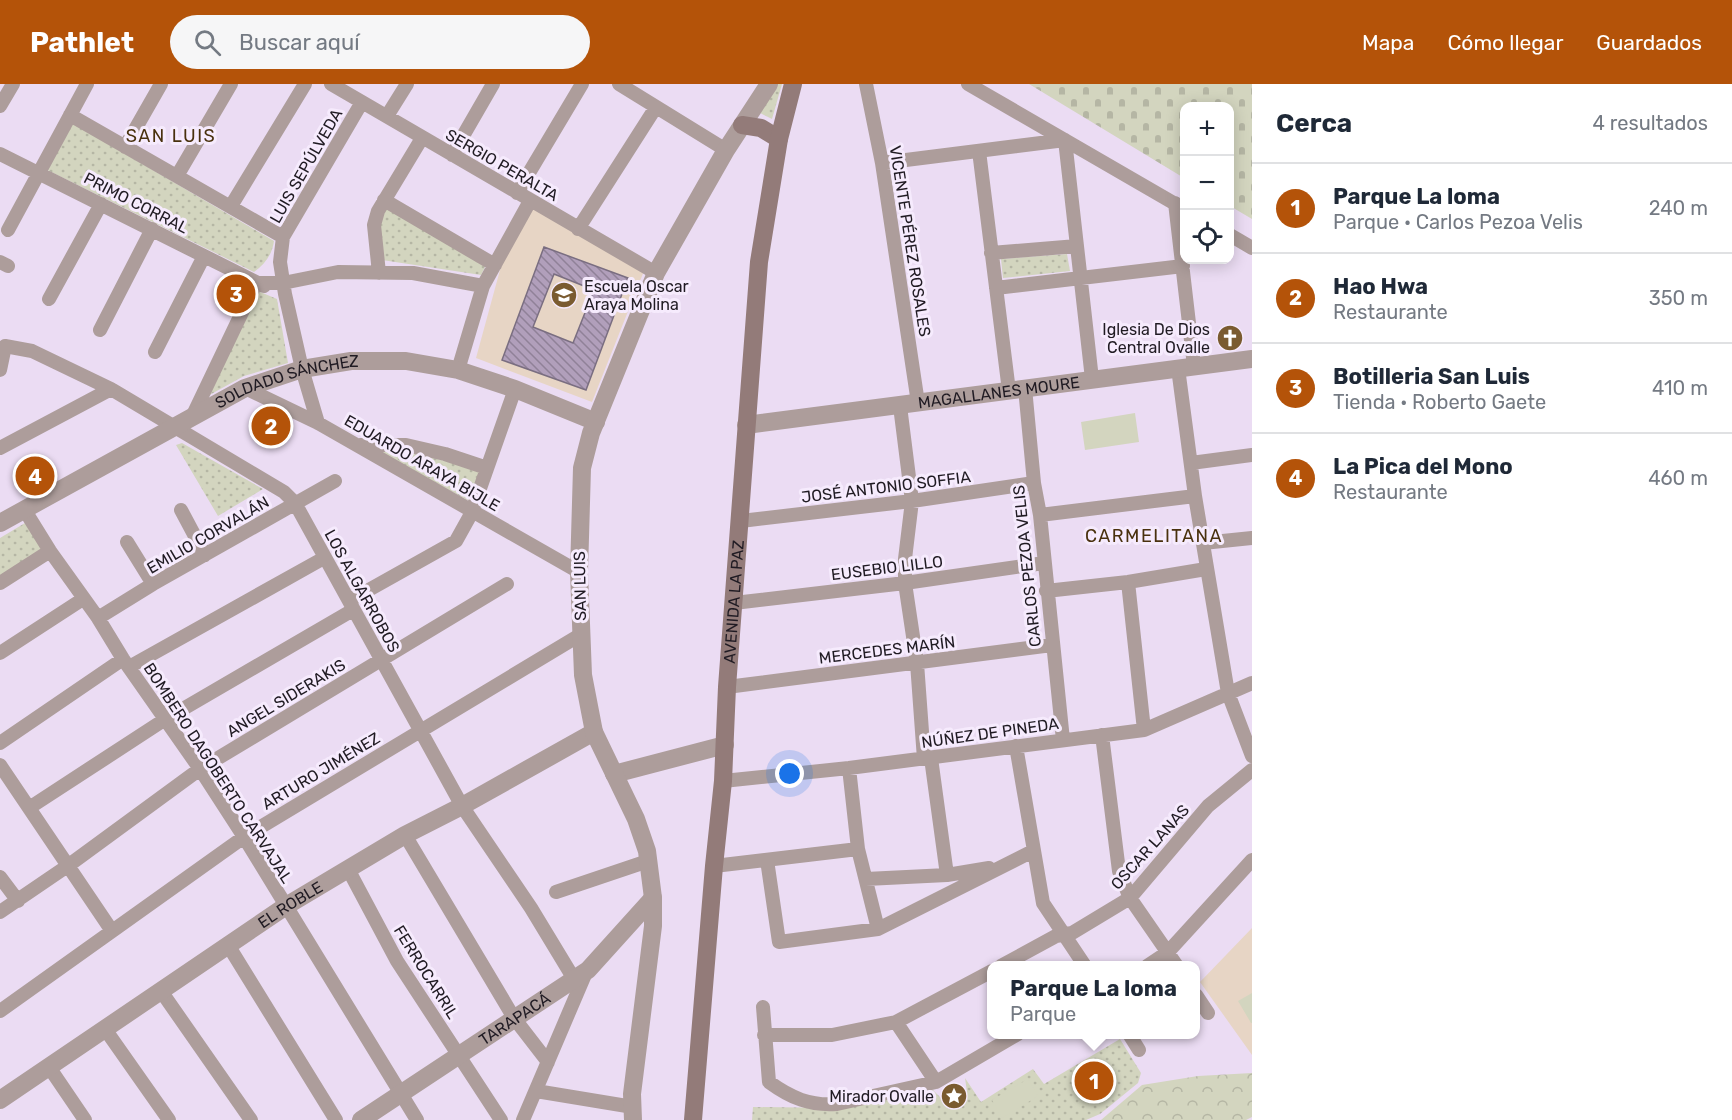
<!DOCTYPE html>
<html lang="es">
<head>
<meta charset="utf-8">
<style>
  :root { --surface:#fff; --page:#f6f6f7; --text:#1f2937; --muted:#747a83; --line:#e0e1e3; --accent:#b45309 }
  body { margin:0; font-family:Rubik,sans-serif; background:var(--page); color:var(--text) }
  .controls { position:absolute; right:18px; top:18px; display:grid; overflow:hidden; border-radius:12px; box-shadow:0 3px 15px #0003 }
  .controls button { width:54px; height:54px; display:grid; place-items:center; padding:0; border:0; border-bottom:2px solid var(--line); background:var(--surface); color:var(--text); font:30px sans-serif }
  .you { position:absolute; left:790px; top:690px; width:21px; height:21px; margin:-15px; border:4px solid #fff; border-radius:50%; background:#1a73e8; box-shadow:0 0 0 9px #1a73e833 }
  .badge { display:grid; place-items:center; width:39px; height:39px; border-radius:50%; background:var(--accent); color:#fff; font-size:20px; font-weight:700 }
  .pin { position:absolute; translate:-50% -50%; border:3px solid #fff; box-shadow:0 2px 6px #0006 }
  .popup { position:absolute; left:987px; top:877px; width:213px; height:78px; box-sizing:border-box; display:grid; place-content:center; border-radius:12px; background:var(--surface); filter:drop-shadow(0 2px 4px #0005); font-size:20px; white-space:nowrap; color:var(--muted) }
  .popup b { font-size:22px; color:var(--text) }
  .popup::after { content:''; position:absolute; left:50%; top:100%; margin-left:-12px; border:12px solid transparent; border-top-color:var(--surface) }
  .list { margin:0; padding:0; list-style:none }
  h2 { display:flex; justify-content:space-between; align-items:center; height:78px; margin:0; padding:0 24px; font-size:26px }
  h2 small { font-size:20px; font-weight:400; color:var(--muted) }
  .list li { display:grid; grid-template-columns:39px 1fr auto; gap:18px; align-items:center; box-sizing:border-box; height:90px; padding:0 24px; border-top:2px solid var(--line) }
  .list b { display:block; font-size:22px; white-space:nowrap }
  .list p { margin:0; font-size:20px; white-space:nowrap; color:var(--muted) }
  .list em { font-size:20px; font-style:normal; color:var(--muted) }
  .icon { flex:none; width:33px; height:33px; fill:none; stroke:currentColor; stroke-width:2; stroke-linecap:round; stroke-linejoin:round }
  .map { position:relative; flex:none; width:1252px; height:1036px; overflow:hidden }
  header { display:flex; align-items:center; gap:36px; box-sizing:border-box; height:84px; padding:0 30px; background:var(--accent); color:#fff }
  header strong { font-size:28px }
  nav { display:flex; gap:33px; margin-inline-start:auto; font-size:21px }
  .search { width:420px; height:54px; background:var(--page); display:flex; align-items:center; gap:15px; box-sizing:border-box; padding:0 21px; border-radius:33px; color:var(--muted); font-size:22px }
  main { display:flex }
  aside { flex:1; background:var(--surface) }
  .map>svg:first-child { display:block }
</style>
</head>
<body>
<header>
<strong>Pathlet</strong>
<div class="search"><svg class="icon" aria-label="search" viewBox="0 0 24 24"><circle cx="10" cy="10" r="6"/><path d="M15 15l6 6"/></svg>Buscar aquí</div>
<nav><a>Mapa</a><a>Cómo llegar</a><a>Guardados</a></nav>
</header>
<main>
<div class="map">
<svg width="1252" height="1036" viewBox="0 0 1252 1036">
  <defs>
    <pattern id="grass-dots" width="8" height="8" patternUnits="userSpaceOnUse" patternTransform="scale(1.5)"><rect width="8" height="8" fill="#d3d5bf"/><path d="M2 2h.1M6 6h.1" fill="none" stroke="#b5b6a4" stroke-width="1.8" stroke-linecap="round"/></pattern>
    <pattern id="forest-crowns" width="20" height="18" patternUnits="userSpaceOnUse" patternTransform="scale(1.5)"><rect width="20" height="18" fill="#d3d5bf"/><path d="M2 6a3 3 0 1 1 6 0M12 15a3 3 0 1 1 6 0" fill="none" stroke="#b5b6a4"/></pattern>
    <pattern id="cemetery-stones" width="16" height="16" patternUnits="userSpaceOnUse" patternTransform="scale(1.5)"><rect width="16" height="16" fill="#d3d5bf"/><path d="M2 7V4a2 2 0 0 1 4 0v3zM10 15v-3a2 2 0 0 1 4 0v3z" fill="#b5b6a4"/></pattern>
    <pattern id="building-back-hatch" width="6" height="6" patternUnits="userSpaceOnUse" patternTransform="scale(1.5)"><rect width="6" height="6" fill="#b19fbb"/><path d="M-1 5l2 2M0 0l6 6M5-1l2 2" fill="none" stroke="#908198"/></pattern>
  </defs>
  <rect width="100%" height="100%" fill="#ebdcf3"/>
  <!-- education -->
  <path fill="#e7d5c5" d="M532,121l112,66 -52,131 -116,-44 27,-99z
    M1252,844v127l-52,-73z"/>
  <!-- grass -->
  <path fill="url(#grass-dots)" d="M775,0h7l-10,35 -12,-6z
    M71,38l203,119c-2,14 -9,23 -20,31l-209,-103z
    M387,123l99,58 -5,10 -99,-15 -3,-39z
    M1067,170l3,17 -67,7 -2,-19z
    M258,207l19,8 11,64 -44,13 -40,22z
    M182,359l81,46 -45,27 -42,-71z
    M372,365l42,4 67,17 -12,31z
    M25,439l20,27 -45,28v-40z
    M1120,955l21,34 -3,10 -38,31 -14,6h-334l1,-13 85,1 95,-18 12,12 13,-2 9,-8 -2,-14 16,24 52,-33 11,15z"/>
  <!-- forest -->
  <path fill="url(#forest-crowns)" d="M1252,989v44l-6,3h-145l41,-35 56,-9z"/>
  <!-- cemetery -->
  <path fill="url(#cemetery-stones)" d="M1029,0h223v135l-22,-13v-100h-46v72z"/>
  <!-- pitch -->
  <path fill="#d3d5bf" d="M1135,329l4,29 -54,8 -4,-28z
    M1252,909v30h-1l-13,-22z
    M1028,995l10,17 -36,22 -10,-18z"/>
  <!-- building -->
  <path fill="url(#building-back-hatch)" stroke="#7a6e81" stroke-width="1.5" fill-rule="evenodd" d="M544,163l84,31 -42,112 -84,-30zM554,190l40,16 -21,53 -40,-16z"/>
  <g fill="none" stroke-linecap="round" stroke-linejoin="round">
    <!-- minor -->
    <path stroke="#ad9d9b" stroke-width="14" d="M331,0l325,189
      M619,0l107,66
      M866,0l16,79 36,240
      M968,0l216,125
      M0,22l13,-22
      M70,31l213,122
      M387,32l20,-32
      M125,63l36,-63
      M979,67l30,240
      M0,70l264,132
      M452,71l41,-71
      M882,79l183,-23 27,239
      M177,92l54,-92
      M517,109l65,-109
      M384,116l111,65
      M1175,119l19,163
      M231,122l74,-122
      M578,145l78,-122
      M8,146l79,-146
      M1230,151l22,13
      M991,169l86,-7
      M0,178l8,4
      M379,189l-5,-48 4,-14 44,-73
      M996,204l187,-22
      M49,215l52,-95
      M100,246l52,-101
      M155,268l49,-96
      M1178,284l17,128 33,197 24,63
      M0,286l5,-24 27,5 79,38 173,103 11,11 167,303 69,102 43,71
      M458,286l25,-84 47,-85
      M245,304l73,35 261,149
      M1025,304l9,95 6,32 23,225
      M900,322l12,95 -7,58v24l12,80 7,96
      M192,333l64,-134h27l55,-11 75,1 70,13
      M318,339l-16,-54 -17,-75 -5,-32 3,-25 79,-135
      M360,361h46l39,9 42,14
      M0,364l111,-59
      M1191,379l61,-8
      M24,425l26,42 48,67 25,41 77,110 44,68 173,283
      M181,426l24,45
      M1040,431l155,-19
      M741,437l171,-20 122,-18
      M127,458l26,42
      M1203,459l49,-5
      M1128,498l16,148
      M0,499l50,-32
      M1046,507l82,-9 78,-13
      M349,517l107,-60 15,-27 44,-125
      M734,519l171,-20 139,-20
      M98,534l55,-34 182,-103
      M0,569l83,-54
      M129,583l195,-109
      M727,603l325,-42
      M1102,651l17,136 11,27 47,68
      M0,659l123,-84
      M1016,662l27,157 42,63
      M931,674l16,117
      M0,681l112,166
      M849,684l9,81 20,80
      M723,697l126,-13 295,-38 108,-47
      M29,724l135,-88 189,-110
      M405,751l109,183 34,44
      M767,776l12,82 99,-13 155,-78
      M714,782l144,-17
      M348,785l49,92 104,159
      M0,793l18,24
      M866,795l81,-4 42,-7
      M556,808l92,-31
      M0,828l69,-47 131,-96 307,-185
      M228,861l108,175
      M1001,882l55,-30 16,-3 58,-35 78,-92 44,-36
      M1147,882l21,-14 84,-92
      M161,907l90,129
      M1196,911l12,18
      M763,923l6,75c22,16 41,24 68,22l99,-22 82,-48
      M0,927l244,-174 336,-202
      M896,938l40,60
      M105,945l64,91
      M1129,950l10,16
      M764,951h68l64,-13 96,-51
      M49,983l36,53
      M536,1007l97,16
      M523,1036l64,-150"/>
    <!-- tertiary -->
    <g stroke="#ad9d9b" stroke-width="18">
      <path id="s1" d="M746,341l506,-66"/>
      <path id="s2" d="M0,439l245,-135 57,-19 49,-8h55l52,9 57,19 81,33"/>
      <path d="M614,690l111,-29"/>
      <path id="s3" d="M0,1016l286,-194 119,-71 57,-29 132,-74"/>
      <path id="s4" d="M361,1036l227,-150 65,-72"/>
      <path d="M633,1036l-1,-26 21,-168v-28l-6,-47 -11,-32 -42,-87 -11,-57 -4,-103 3,-104 9,-35 65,-160 70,-123 43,-66"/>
    </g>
    <!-- secondary -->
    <g stroke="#937b79" stroke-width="18">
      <path d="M742,41l19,3 18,11"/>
      <path id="s5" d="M693,1036l21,-254 9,-85 4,-94 32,-425 20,-123 14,-55"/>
    </g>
  </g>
  <!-- icons -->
  <defs>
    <symbol id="school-disc" viewBox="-11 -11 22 22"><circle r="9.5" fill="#7a5b30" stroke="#f6ebfd"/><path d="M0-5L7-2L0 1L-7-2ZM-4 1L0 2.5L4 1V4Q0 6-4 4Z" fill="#fff"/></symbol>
    <symbol id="church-disc" viewBox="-11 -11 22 22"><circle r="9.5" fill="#7a5b30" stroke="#f6ebfd"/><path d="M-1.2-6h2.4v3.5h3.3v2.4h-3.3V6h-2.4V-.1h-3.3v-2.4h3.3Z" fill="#fff"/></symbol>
    <symbol id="sight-disc" viewBox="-11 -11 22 22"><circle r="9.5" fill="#7a5b30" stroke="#f6ebfd"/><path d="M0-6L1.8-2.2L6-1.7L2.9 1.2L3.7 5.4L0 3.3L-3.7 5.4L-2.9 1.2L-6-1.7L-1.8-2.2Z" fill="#fff"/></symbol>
  </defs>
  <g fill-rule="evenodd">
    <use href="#school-disc" x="549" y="196" width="30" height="30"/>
    <use href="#church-disc" x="1215" y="239" width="30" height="30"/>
    <use href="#sight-disc" x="939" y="997" width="30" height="30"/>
  </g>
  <g text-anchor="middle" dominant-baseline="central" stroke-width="6" stroke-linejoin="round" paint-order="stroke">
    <!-- street labels -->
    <g font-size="16" fill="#201b23" stroke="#f6ebfd">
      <text transform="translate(502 81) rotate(30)">SERGIO PERALTA</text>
      <text transform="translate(306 82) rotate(-60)">LUIS SEPÚLVEDA</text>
      <text transform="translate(136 119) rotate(27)">PRIMO CORRAL</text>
      <text transform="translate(910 157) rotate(81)">VICENTE PÉREZ ROSALES</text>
      <text stroke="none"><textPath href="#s2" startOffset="322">SOLDADO SÁNCHEZ</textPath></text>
      <text stroke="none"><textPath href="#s1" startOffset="255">MAGALLANES MOURE</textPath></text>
      <text transform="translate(422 379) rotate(30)">EDUARDO ARAYA BIJLE</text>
      <text transform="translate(886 403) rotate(-7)">JOSÉ ANTONIO SOFFIA</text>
      <text transform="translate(208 451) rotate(-30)">EMILIO CORVALÁN</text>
      <text transform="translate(1027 482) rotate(-96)">CARLOS PEZOA VELIS</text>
      <text transform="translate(887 484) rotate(-7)">EUSEBIO LILLO</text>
      <text transform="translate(580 502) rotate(-91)">SAN LUIS</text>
      <text transform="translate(362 507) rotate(61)">LOS ALGARROBOS</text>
      <text stroke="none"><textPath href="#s5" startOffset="520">AVENIDA LA PAZ</textPath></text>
      <text transform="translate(887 566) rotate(-7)">MERCEDES MARÍN</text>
      <text transform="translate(286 614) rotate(-31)">ANGEL SIDERAKIS</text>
      <text transform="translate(990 649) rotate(-8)">NÚÑEZ DE PINEDA</text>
      <text transform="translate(321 687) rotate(-31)">ARTURO JIMÉNEZ</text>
      <text transform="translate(218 689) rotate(57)">BOMBERO DAGOBERTO CARVAJAL</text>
      <text transform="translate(1150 763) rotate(-48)">OSCAR LANAS</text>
      <text stroke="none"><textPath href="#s3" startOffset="350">EL ROBLE</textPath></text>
      <text transform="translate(426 888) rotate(58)">FERROCARRIL</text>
      <text stroke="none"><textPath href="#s4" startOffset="184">TARAPACÁ</textPath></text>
    </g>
    <!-- poi labels -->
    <g font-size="16" fill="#201b23" stroke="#f6ebfd" text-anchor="end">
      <text x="584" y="202" text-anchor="start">Escuela Oscar<tspan x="584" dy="18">Araya Molina</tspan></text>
      <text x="1210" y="245">Iglesia De Dios<tspan x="1210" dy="18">Central Ovalle</tspan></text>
      <text x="934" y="1012">Mirador Ovalle</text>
    </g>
    <!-- neighbourhood labels -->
    <g font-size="18" letter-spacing="1.5" fill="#49310e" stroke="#f6ebfd">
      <text x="171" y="52">SAN LUIS</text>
      <text x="1154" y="452">CARMELITANA</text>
    </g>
  </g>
</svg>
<div class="controls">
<button>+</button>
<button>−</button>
<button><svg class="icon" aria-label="locate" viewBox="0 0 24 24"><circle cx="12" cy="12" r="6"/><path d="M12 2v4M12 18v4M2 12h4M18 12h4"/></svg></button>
</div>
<div class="you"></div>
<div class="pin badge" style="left:1094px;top:997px">1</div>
<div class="popup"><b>Parque La loma</b>Parque</div>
<div class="pin badge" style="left:271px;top:342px">2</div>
<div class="pin badge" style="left:236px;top:210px">3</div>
<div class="pin badge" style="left:35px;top:392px">4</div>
</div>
<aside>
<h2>Cerca<small>4 resultados</small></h2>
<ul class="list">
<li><span class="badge">1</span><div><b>Parque La loma</b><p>Parque · Carlos Pezoa Velis</p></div><em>240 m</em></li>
<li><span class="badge">2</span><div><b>Hao Hwa</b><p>Restaurante</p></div><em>350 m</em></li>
<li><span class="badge">3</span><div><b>Botilleria San Luis</b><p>Tienda · Roberto Gaete</p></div><em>410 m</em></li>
<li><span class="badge">4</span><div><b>La Pica del Mono</b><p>Restaurante</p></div><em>460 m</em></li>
</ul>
</aside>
</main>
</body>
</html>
